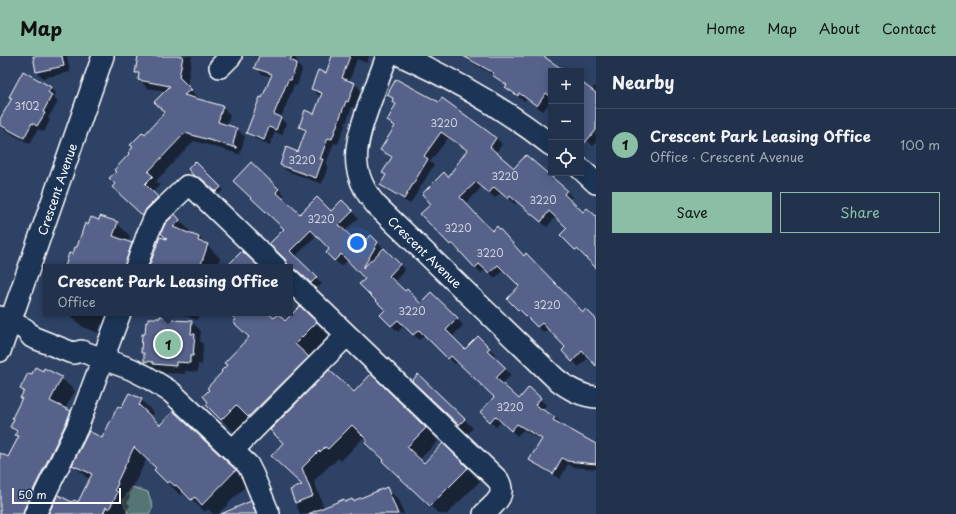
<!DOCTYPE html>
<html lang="en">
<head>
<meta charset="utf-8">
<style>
  :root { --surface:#22324c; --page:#2e3e56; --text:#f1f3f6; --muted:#a2aab5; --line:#3f4d64; --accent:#8abfa5 }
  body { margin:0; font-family:"Playpen Sans",sans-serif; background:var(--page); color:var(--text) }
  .controls { position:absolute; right:12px; top:12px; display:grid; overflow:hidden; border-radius:0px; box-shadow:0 2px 10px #0003 }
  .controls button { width:36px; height:36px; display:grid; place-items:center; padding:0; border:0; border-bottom:1px solid var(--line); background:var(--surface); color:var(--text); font:20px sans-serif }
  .scale { position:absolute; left:12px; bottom:10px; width:109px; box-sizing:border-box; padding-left:4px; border:2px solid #fff; border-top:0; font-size:11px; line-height:14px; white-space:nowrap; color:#fff; -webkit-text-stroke:3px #1d3557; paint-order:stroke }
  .you { position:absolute; left:357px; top:187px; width:14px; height:14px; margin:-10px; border:3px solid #fff; border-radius:50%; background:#1a73e8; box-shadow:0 0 0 6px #1a73e833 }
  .badge { display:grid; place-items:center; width:26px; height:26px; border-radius:50%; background:var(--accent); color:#111; font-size:13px; font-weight:700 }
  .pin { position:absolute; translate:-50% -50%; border:2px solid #fff; box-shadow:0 1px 4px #0006 }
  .popup { position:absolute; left:43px; top:208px; width:250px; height:52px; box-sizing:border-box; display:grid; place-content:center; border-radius:0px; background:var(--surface); filter:drop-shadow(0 1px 3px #0005); font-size:13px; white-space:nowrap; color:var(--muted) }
  .popup b { font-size:15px; color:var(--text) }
  .popup::after { content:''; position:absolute; left:50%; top:100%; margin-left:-8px; border:8px solid transparent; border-top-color:var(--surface) }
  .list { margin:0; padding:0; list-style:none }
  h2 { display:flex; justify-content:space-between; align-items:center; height:52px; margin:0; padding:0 16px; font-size:17px }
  h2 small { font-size:13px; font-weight:400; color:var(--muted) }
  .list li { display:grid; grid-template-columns:26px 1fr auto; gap:12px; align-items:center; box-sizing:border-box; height:72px; padding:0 16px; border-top:1px solid var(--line) }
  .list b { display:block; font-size:15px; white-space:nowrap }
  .list p { margin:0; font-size:13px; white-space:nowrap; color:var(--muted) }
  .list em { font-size:13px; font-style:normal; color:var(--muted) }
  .actions { display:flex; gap:8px; padding:12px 16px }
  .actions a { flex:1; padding:9px 0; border:1px solid var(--accent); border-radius:0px; text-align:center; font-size:14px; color:var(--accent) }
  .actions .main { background:var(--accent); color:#111 }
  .icon { flex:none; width:22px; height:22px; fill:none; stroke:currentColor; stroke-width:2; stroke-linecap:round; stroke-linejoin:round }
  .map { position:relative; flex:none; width:596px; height:458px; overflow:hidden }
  header { display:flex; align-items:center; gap:24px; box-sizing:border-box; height:56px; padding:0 20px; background:var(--accent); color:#111 }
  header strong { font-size:19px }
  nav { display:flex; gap:22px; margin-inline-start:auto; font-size:14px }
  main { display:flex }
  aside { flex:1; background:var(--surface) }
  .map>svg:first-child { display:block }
</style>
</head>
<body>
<header>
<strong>Map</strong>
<nav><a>Home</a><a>Map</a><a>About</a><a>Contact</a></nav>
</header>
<main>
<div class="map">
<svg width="596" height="458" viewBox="0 0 596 458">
  <rect width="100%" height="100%" fill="#2e4266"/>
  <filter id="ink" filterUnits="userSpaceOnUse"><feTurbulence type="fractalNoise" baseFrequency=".025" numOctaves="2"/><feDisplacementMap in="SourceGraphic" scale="8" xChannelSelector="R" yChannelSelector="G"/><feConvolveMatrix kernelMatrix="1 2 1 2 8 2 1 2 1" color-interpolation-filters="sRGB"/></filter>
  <g filter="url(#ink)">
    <!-- green -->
    <path fill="#557574" stroke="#aababa" d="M132,431l16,5 5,15 -4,7h-21l-5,-13z"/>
    <!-- shadow -->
    <path fill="#0007" d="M34,0h33l3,16 -27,6 -6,-6z
      M140,0h52l-5,30 11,12 -2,2 26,7 8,8 -3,11 10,3 8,8 -5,16 2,2 -48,-14 -38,40 4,4 -8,8 13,13 -14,17 -29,-28 -6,-11 1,-12 28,-37 21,-22v-22l-19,-3 -8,-9 1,-3 -4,-4z
      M260,0h35v2l3,3 -1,3 5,6 -5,16 -3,-1 -13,33 5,6 -4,11 -7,-3 -5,13 -17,-7 -6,-6 16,-33 9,-22 -10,-3 -6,-6z
      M333,0h36l-2,7 -10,-4 -8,23 6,2 6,6 -7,17h-2l-14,37 -4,-1 -8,21 2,2 -6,18 -35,-13 -6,-6 18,-12 7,-20 -6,-6 15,-12 6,-19 -3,-1 -6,-6 15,-14z
      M463,0h75l25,15h-12v29l-8,11 -17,-12 -2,2 -12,-8 -5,-7 -14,-11 -25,-15z
      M581,28l10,7 5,-6v58l-3,3 -12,-11z
      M50,31l6,6 -2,5 4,4 -10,16 2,2 -6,12 -6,-3 -8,15 -25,-14 -5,-5v-4l12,-22 -2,-3z
      M389,39l107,43 6,6 -6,9 18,16 52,22 6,6 -3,3 14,14 13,3v50l-35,-32 7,-7 -12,-12 -9,11 -30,-25 -2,2 -14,-12 -6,6 -13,-11 -17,17 27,28 32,25 59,56 13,8v44l-7,-8 -10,10 -16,-16 4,-4 -19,-19 -4,5 -36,-34 13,-12 -17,-17 -9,8 -9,-9 -5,4 -23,-24 -1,1 -36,-36 12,-10 34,-53 -19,-13 -18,24 4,3 -24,39 -23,-14 -6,-6 6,-8 -3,-3 8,-14 -10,-9 12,-23 -6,-6 9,-16 -4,-3 1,-2z
      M195,107l28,27 -4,4 -13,-12 -8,-4 -9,-9z
      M240,131l39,2 6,6 -4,3 19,17 31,-2 11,-11 16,16 -13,13 15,16 11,-11 34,34 -11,12 26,22 11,-11 32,32 -11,12 13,13 13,-13 17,17 -2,3 18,18 -9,9 17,16 10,-11 17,16 -4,5 13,7 6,6 -1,2 36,21v23l-23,-2 -5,-3 -8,15 -23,-13 -6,-6 11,-20 -19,-10 -6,6 -15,-15 -6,6 -15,-15 14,-15 -37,-36 -3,3 -30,-29 -6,5 -15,-15 -6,7 -16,-17 5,-5 -21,-31 -18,-19 -7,6 -14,-13 4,-4 -14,-14 -22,22 27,27 -5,4 -12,-11 -5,-3h-5l-5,-5 -4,-11 -1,-29z
      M175,160l17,17 -1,2 8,2 21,21 -4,9h-66l20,-26z
      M100,165l17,2 13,13 -2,7 3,1 13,12 -4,11h-74l11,-18 12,-23z
      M300,251l28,28 -20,22 12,13 -58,59 -13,-12 -15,15 -27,-27 17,-33 26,-34 -17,-25h36l-1,1 6,5 11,3z
      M66,257h59l-7,17 -17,-6 -3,9 -15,-6z
      M177,257h23l-3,7z
      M192,266l9,9 -1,10 3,3 -1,21 -4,-1v8l-13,-1v3l-22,-1 -3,-3 -6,-1 -9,-9v-4l-3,-3z
      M61,322l14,13 -10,18 5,3 13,13 -42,89h-41v-59l8,4 12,-22 -9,-10 12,-28 -2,-2 3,-6 -2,-2z
      M422,333l42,30 9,9 -5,6z
      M354,337l72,35 12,13 -19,19 5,5 19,-20 37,36 -33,33h-8l-44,-41 -30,-37 -24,25 -3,-3 -5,6 -1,-1 -18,18 10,27 20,-8 2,3 7,-1 33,-14 13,12 5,14h-104l-9,-23 12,-5 -30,-30z
      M141,344l13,13 -3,5 9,9 13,-15 75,72 -30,30h-5l-5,-5 -3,3 -16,-15 -1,1 -6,-5 -2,2 -25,-25 2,-2 -10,-10 -18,37 1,2 -3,6 3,2 -5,9h-76l24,-10h5l12,-25 -4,-2 -12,-12 28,-26 20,-30z
      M250,446l12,12h-39z"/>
    <!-- building -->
    <path fill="#57628a" stroke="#fff" d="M33,0h29l2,10 -28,6z
      M138,0h45l-4,21 13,13h-2l-6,5 39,11 -5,16 19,6 -4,16 4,4 -52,-15 -37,39 5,4 -8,8 13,13 -12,12 -3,7 -31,-29 3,-3 -6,-6 7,-6 -2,-2 15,-16 -1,-1 5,-6 -3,-2 13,-13 2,2 20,-22 -11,-10 16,-16 -32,-6 1,-7h-4z
      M259,0h33l-2,4 7,3 -6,17h-3l-14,34 7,3 -5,13 -7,-3 -5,13 -18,-7 14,-36 2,1 10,-24 -18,-6z
      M332,0h18l-8,22 13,5 -7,19 -2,-1 -14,38 -4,-1 -8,21h3l-7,19 -36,-13 6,-18 12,5 8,-22 -7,-3 6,-17 9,4 8,-21 -11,-4 7,-19 8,3z
      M463,0h80l22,15h-14v26l-5,-4 -9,13 -18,-13 -1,3 -13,-9 2,-2 -15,-10 2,-2z
      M23,15l28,16 -3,5 4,3 -9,17 2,1 -8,13 -5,-3 -8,15 -24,-13v-6l12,-21 -3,-1z
      M396,23l43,23 3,-4 48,35 6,5 -6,9 24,21 12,-13 41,35 -3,4 19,18 4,-4 9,8v52l-19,-19 -2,1 -15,-15 7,-7 -18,-17 -8,11 -31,-26 -2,3 -14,-12 -5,6 -13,-11 -16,15 32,34 5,-5 27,30 2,-3 57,59 3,-3 10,10v47l-14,-15 -10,11 -10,-11 3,-4 -23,-24 -5,4 -18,-18 -1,1 -11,-11 12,-13 -21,-21 -9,8 -10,-9 -4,4 -23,-25 -2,2 -30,-31 11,-10 -9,-10 22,-22 4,5 19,-27 -26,-18 -17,24 4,3 -24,40 -24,-14 6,-10 -4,-2 10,-16 -12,-7 15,-24 -8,-5 9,-17 -4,-2 1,-4 -6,-3z
      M581,26l15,11v37l-15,17z
      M195,105l26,26 -5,5 -14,-13 -8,-3 -6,-7z
      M251,106l28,27 -3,3 24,22 17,-17 14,14 11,-11 11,11 -14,14 21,20 11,-10 7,7 -15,26 21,-20 16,16 -11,12 16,15 2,-2 13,14 11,-11 27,26 -12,12 19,19 13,-13 12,12 -3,2 19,18 -10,10 23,21 10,-12 12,11 -6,7 20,12 -2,3 43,24v20l-29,-3 -5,-3 -9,16 -24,-14 13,-21 -25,-15 -6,7 -16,-15 -5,6 -10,-10 14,-15 -43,-41 -3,3 -29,-29 -6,5 -15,-15 -7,6 -11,-11 5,-5 -26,-26 6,-5 -24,-25 -7,7 -8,-8 3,-4 -18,-19 -21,21 27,26 -6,6 -13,-12 -10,-4 -1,-4 -2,-4 -16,-15 15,-15 -51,-48z
      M175,158l5,6 -7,7 26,10 -1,4 10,3 -8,23h-51l11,-30 7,2 -6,-6 4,-9z
      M100,160l18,6 -5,14 19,7 -8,24h-59l4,-14 4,1 2,-7h2l8,-24 3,2 3,-8 8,3z
      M242,195l17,16h-33z
      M300,250l17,16 -22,22 14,13 -61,60 -12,-12 -15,15 -15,-15 2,-3 -5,-6 6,-6 -2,-2 15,-16 -1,-1 6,-6 -3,-2 25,-26 -16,-15 3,-2 -7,-7h39l6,5 4,-4 7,7z
      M160,260l13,1v3l19,1 -1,13h4l-2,22h-3v7l-14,-1v4l-23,-2v-2l-9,-1v-8h-3l1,-19h3l1,-12h2v-4h12z
      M35,311l8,4 1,-3 18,9 -12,24 21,10 -5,12 -42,86 -1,5h-23v-61l8,4 11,-21 -4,-1 2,-4 -7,-4 4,-8 -2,-1 10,-20h-2l4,-7 -4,-2 8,-16 4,1z
      M329,314l25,22 17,-18 55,54 -19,19 17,16 19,-20 25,25 -38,38 -48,-45 1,-1 -18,-17 2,-3 -15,-15 -24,24 -3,-2 -5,5 -1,-1 -17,17 11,28 -18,7 -5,-13 12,-5 -31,-29 12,-13 -13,-13z
      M418,318l47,45 -6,6 -47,-44z
      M129,337l13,6 -3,6 21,20 13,-14 63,59 -34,35 -7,-8 -4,3 -15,-15 -1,1 -6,-5 -2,2 -13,-13 2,-2 -22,-21 -17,35 1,1 -3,7 3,2 -9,17 -3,-2 -3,7h-55l10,-19 14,7 2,-2 4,2 14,-28 -20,-9 17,-34 13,7 16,-32 3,2z
      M387,431l11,27h-90l36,-15 1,3 7,-3 1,2z
      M251,445l5,13h-35z"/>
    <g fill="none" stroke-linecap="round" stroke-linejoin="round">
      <defs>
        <path id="minor" d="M387,0c-6,16 -12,33 -18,49 -14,39 -22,67 8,101l178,172c12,10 25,18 41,19
          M402,0c53,24 103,53 149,89
          M220,11l11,-11
          M581,113l15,14
          M136,211l12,-34 7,-16 32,-31 7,2 82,79
          M290,224l208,200c9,16 -3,23 -14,34
          M0,261l25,12 7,8 38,15 4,1 7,-2 50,18 16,8 24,15 77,73 5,10 16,39
          M0,295l103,-295
          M233,394l114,-115
          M35,458l42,-86 43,-115"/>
      </defs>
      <!-- minor casing -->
      <use href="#minor" stroke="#fff" stroke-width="24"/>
      <!-- minor -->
      <use href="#minor" stroke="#1d3557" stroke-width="21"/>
    </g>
  </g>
  <g text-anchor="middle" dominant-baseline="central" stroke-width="3" stroke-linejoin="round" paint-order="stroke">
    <!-- number labels -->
    <g font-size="10" fill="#d5d8e2">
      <text x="27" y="49">3102</text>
      <text x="444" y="66">3220</text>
      <text x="302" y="103">3220</text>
      <text x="505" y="119">3220</text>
      <text x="543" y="143">3220</text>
      <text x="321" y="162">3220</text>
      <text x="458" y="171">3220</text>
      <text x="490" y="196">3220</text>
      <text x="547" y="248">3220</text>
      <text x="412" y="254">3220</text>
      <text x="510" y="350">3220</text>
    </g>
    <!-- street labels -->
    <g font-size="12" fill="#fff" stroke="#1d3557">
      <text transform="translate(57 133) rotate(-71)">Crescent Avenue</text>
      <text transform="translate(425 196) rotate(44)">Crescent Avenue</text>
    </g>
  </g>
</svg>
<div class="controls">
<button>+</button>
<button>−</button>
<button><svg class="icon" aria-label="locate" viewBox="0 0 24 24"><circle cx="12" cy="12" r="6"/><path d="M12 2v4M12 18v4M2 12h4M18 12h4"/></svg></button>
</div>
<div class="scale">50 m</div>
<div class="you"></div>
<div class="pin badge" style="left:168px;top:288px">1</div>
<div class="popup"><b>Crescent Park Leasing Office</b>Office</div>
</div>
<aside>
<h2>Nearby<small></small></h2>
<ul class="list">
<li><span class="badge">1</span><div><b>Crescent Park Leasing Office</b><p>Office · Crescent Avenue</p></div><em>100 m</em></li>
</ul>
<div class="actions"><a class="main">Save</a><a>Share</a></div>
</aside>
</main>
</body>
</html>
